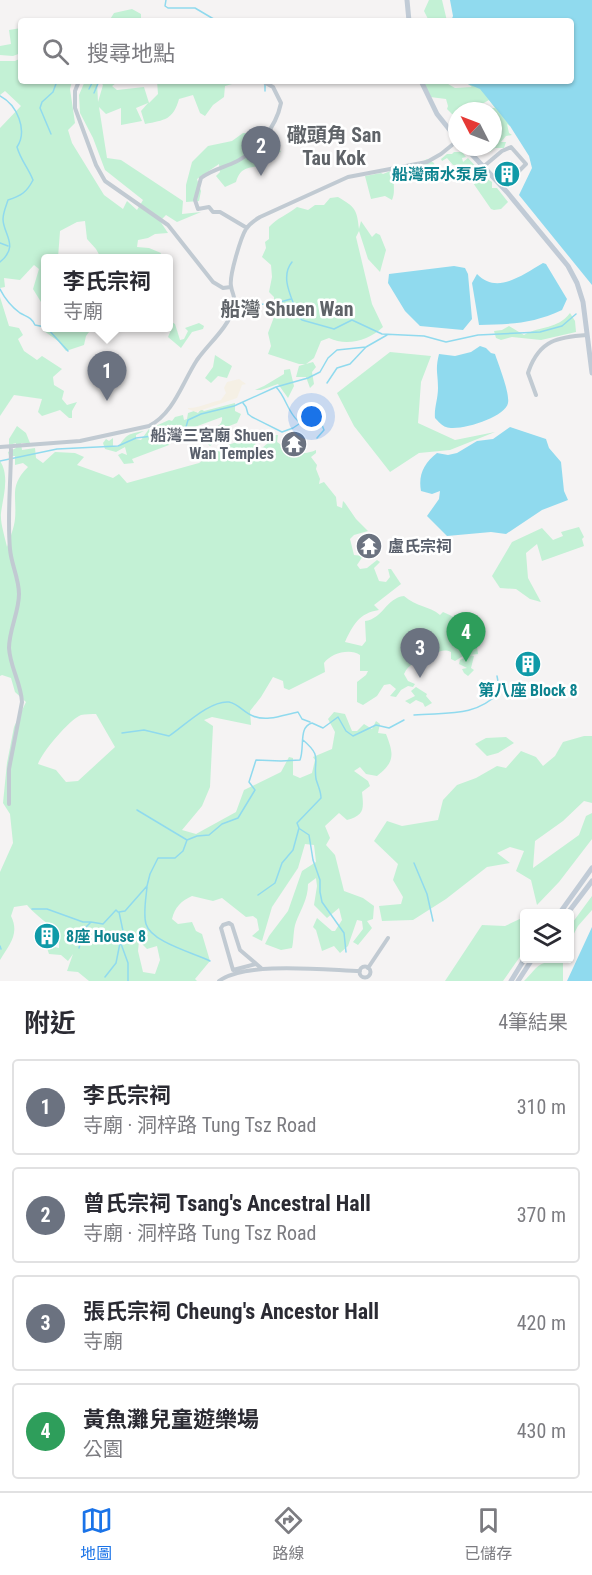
<!DOCTYPE html>
<html lang="zh-TW">
<head>
<meta charset="utf-8">
<style>
  :root { --surface:#fff; --page:#f7f7f7; --text:#2b2b33; --muted:#7c7c81; --line:#e1e1e2; --accent:#1a73e8 }
  body { margin:0; font-family:"Roboto Condensed","Noto Sans TC",sans-serif; background:var(--page); color:var(--text) }
  .controls { position:absolute; right:18px; bottom:18px; display:grid; overflow:hidden; border-radius:6px; box-shadow:0 2px 4px #0004 }
  .controls button { width:54px; height:54px; display:grid; place-items:center; padding:0; border:0; border-bottom:2px solid var(--line); background:var(--surface); color:var(--text); font:30px sans-serif }
  .compass { position:absolute; left:448px; top:102px; width:54px; height:54px; border-radius:50%; background:var(--surface); box-shadow:0 2px 4px #0004; rotate:312deg }
  .you { position:absolute; left:312px; top:417px; width:21px; height:21px; margin:-15px; border:4px solid #fff; border-radius:50%; background:#1a73e8; box-shadow:0 0 0 9px #1a73e833 }
  .badge { display:grid; place-items:center; width:39px; height:39px; border-radius:50%; background:var(--accent); color:#fff; font-size:20px; font-weight:700 }
  .pin { position:absolute; translate:-50% -50px; filter:drop-shadow(0 2px 3px #0008) }
  .pin::after { content:''; position:absolute; top:32px; width:21px; height:18px; background:inherit; clip-path:polygon(0 0,100% 0,50% 100%) }
  .popup { position:absolute; left:41px; top:254px; width:132px; height:78px; box-sizing:border-box; display:grid; place-content:center; border-radius:6px; background:var(--surface); filter:drop-shadow(0 2px 4px #0005); font-size:20px; white-space:nowrap; color:var(--muted) }
  .popup b { font-size:22px; color:var(--text) }
  .popup::after { content:''; position:absolute; left:50%; top:100%; margin-left:-12px; border:12px solid transparent; border-top-color:var(--surface) }
  .list { margin:0; padding:0; list-style:none }
  h2 { display:flex; justify-content:space-between; align-items:center; height:78px; margin:0; padding:0 24px; font-size:26px }
  h2 small { font-size:20px; font-weight:400; color:var(--muted) }
  .list li { display:grid; grid-template-columns:39px 1fr auto; gap:18px; align-items:center; box-sizing:border-box; height:96px; margin:0 12px 12px; padding:0 12px; border:2px solid var(--line); border-radius:6px }
  .list b { display:block; font-size:22px; white-space:nowrap }
  .list p { margin:0; font-size:20px; white-space:nowrap; color:var(--muted) }
  .list em { font-size:20px; font-style:normal; color:var(--muted) }
  .icon { flex:none; width:33px; height:33px; fill:none; stroke:currentColor; stroke-width:2; stroke-linecap:round; stroke-linejoin:round }
  .map { position:relative; flex:none; width:592px; height:981px; overflow:hidden }
  .search { position:absolute; background:var(--surface); box-shadow:0 2px 4px #0004; left:18px; right:18px; top:18px; height:66px; display:flex; align-items:center; gap:15px; box-sizing:border-box; padding:0 21px; border-radius:6px; color:var(--muted); font-size:22px }
  .sheet { height:510px; background:var(--surface) }
  nav { display:flex; justify-content:space-around; align-items:center; box-sizing:border-box; height:84px; border-top:2px solid var(--line); background:var(--surface); font-size:16px; color:var(--muted) }
  nav a { display:grid; justify-items:center; gap:3px }
  nav .on { color:var(--accent) }
  .map>svg:first-child { display:block }
</style>
</head>
<body>
<div class="map">
<svg width="592" height="981" viewBox="0 0 592 981">
  <rect width="100%" height="100%" fill="#f5f3f3"/>
  <!-- green -->
  <path fill="#c3f1d5" fill-rule="evenodd" d="M429,0h13l5,21h-18l-5,-10z
    M132,9l9,5v7h-32l5,-8z
    M21,28v25l-8,3 -13,-1v-9l11,-2 -2,-14z
    M21,58v23h51l-2,8 5,34 -7,7 4,13 32,52 19,14 4,-8 10,9 6,-10 -38,-30 -12,-32 -13,-25 -1,-18 6,-14h12l1,21 5,-17 -3,-4h19l-7,5 5,4 27,-3 5,16 9,-9 -1,-13h73l2,3 -7,2 -1,11 -11,8 -8,11 -5,-3 -7,-18 -14,4c-6,21 -14,21 -34,25l-4,-13 7,-8 -12,5 6,13 -21,4v-17l-15,6 -7,-7 8,51 14,2 62,41 -1,13 19,-2 -24,10 -11,-7 -6,6 8,12 -13,1 -7,4 -10,2 -1,7 12,1 12,5 -2,5h-58l-5,-9 -9,-10 -2,-18 -8,1 -17,9 -2,27h-13v70h47l-6,8 -2,9 -18,6 -8,-10 -14,-10 -3,-29 -8,-13 6,-20 -5,-4 -14,15 -16,-2 1,9 -5,1v-160l21,-22 -16,-15 -5,4v-34h15z
    M422,81h21l12,7 17,-1 -4,-3 1,-3h81l-40,45 -3,-2 2,9 3,2 -6,1 -5,6h5l-2,6h-9l-5,4 -7,-5h10v-15l5,-1 -5,-7v-13h-6l1,-3h7l-6,-8 -14,8 -2,3h-12v-3l-2,3h-2v8l-10,-10 1,-3 -2,-7 -16,-2z
    M243,133h11l9,4 -2,10 7,3 10,-3 3,5 -16,3 -6,11c-14,2 -19,3 -23,16l-11,5 -9,-11 4,-4 -1,-8 -22,15 4,12 -2,10 -13,1v-17l6,-23 16,-16 24,-5z
    M454,152h8l4,5 -4,1 1,4 5,-4 11,12 -2,8 2,2 2,-5 11,7v6h5l11,14 -7,7 -7,1 -3,-1 -20,-29 5,-2 -3,-1 2,-6h-8v8h-4l-2,-10 -4,-4h-4l-6,-7 -5,3 -1,-2 6,-5h5z
    M427,159l7,4 1,5c-10,5 -17,1 -26,5v8l-14,-7c-3,10 1,17 -3,26l-7,-4 -14,3 -6,-23 16,-3 2,1 10,-4h15z
    M338,197c17,10 19,12 21,32l2,-8 11,16 4,-4 4,2 6,15 -6,22 -12,-13 -9,-28 -3,6 16,67 11,23c-14,13 -36,20 -54,11l-8,3 -7,17 -8,6 7,-2 3,5 -4,5 2,12 -4,4 -4,-11h-10l3,-11 6,-2h-6l-31,-10 3,-8 -3,-13 6,-16v-20l-5,-5 3,-15 -1,-12 -9,-8 4,-9 -1,-6 4,-3v-12c8,-9 18,-12 28,-20l11,3 7,-5h9l6,-7z
    M0,297l9,29 10,2 4,7 -5,4 6,12 13,9 5,-4 20,13 -9,8 1,8 10,6 -2,8 5,6 10,-3 -5,9v7h-3l-9,-8 -18,6 -4,-4 4,-13 -28,-4 -14,21z
    M570,313l5,8 1,11 -35,8 -29,-3 -11,3 -5,-2 -2,-7 8,-1 7,-4 15,9c17,-10 33,-5 46,-22z
    M170,321l5,3 5,16 4,-1 4,-8 -3,-3 14,-5 5,3 -1,3 -11,3 -11,16 -13,-11 3,-7 -2,-5z
    M390,352l41,4 -10,26 -3,41 37,17 40,-8 -45,18 -31,3 -29,19 -36,-46 -17,-33z
    M215,355l17,11 -5,12 -9,-2 -7,7 -6,-5 8,-11z
    M290,369l4,17 -6,12 -10,-14 -17,6h-6l9,-4 20,-12v-4z
    M235,403v8l6,3 -4,9 -8,3 -3,11 -7,1 -9,8 -5,-5 5,-11c6,-3 13,-5 12,-13l-30,11 -8,10 -11,2 -4,5 -37,14 2,4 -10,1 -6,-9 4,-2 5,2 -2,-8 -9,5 -11,-3 -2,-6 3,-4 3,2 4,-3v8l5,1c9,-13 10,-13 26,-16l-8,4v4l5,1 8,-11 20,-9 3,1 3,-4 8,-2 1,5 3,-1 1,-6 6,-2 4,2 3,-4 3,2z
    M17,426l9,7 4,10h-9l1,7 13,-2 1,10 7,5 12,-11 20,1 9,4 -7,8 36,13 6,-4 8,9 72,-20 26,-17 29,-10 3,16 11,-9 5,-8h5l-1,7c13,9 23,15 39,8v3l-5,4 6,8 -1,4 4,10 -1,5 5,-2 12,15 1,9 5,2 1,-7 2,2 11,16 12,12 -14,4 -4,4 4,16 9,1 -6,9 3,4 7,-1 10,-8 3,2 -6,6 5,13 7,1 4,-5 -2,-8h3l10,15 -27,21 5,5c-20,3 -26,15 -34,32l17,4 4,-5 -1,-20c18,-2 21,-23 39,-25 12,11 26,10 36,19l3,-3c18,7 34,21 35,42l-8,1 4,1 -3,12 3,2 -6,6 -4,-3 -2,-4 5,-1 -8,-4 1,-4 8,-4h-5l-8,5 -4,-2v-7c-9,-4 -17,1 -20,9 -12,-1 -22,2 -27,13l4,7 7,3 -2,3 -5,-1 -7,4 -5,7 -6,-1 6,-7 -6,-5 -6,1 -7,11 -14,9 -6,-3v-20l9,-7 2,-4h-8v-16c-10,-7 -29,-2 -36,8l1,9 -36,18 -5,-2 -1,-7 -10,-4 -12,20 -11,14 1,14 -39,-8 -8,3 9,6 -3,61 -8,19 -20,24 14,4 40,-22 8,-22 37,-18 8,-15 4,1v17l7,3 12,-5 3,-13 -2,-3 19,-8 3,-17 -7,-13 6,-7 11,2 7,17h5l7,-7 8,5 4,-8 4,3 -2,9 8,1c8,20 9,28 -9,42l-11,-2 -6,-7 -6,4 14,10 2,5 -8,6c2,18 2,23 -15,28l-8,-7 -14,13 5,12 -4,7 9,10 9,36 19,7 11,8 -1,13 -6,2 5,7 -14,17 -5,-3 10,-13 -1,-8 -5,-1 -9,26 -8,7 -6,-7 -12,5 -6,-21 -3,-3 4,-9 15,13h3l7,-11 -3,-12 -12,10 -13,-13 3,-19 -1,-8 -8,6c0,15 -7,25 -12,38 -3,8 -2,18 -4,26l-11,2 -16,-6 4,-8 19,-25 14,-40 14,-9 -2,-17 -9,-1 -7,24 -26,39 -10,34 -10,-5 7,-6 -2,-11 -4,-3 -7,1 -24,-19 -9,3 -21,-5c-11,5 -17,11 -20,23l6,5 14,-2 4,9 6,3 8,27 -15,18 2,2h-108l-11,-9 -11,-1 6,-17 -5,7 -7,-6 -12,-1 -3,-9 13,3v-15c-11,-10 -23,-17 -32,-28l-13,2 -3,9c9,18 -2,29 -11,44v-88l13,-29 -3,-29 -7,-11 4,-40 7,-36 12,-25 -11,-10 -4,-14 -9,-3 -2,1v-215c10,15 3,36 1,52 -1,10 4,24 6,34 3,-9 7,-19 8,-28 2,-24 -6,-33 13,-52l-5,-4 -8,2v-9h-6l-1,-4 8,-4v-5l-7,2v-6zM96,714l19,33 -37,34 -12,1 -10,-12 -18,-6c4,-12 31,-44 43,-49 4,-1 11,-1 15,-1zM139,941l8,8 10,-3 3,14 -5,14 -12,-2 -5,-21z
    M579,527l5,10 -2,2 2,7 -42,15 -5,-17 -11,9 2,25 13,24 -11,-3 -14,-10 -16,-1 -8,-12 20,-34 30,-14 11,12 10,-4 -2,-4z
    M416,687l11,7 -1,2 6,7 -7,4 -2,-4 -7,-3 -6,4 -5,-3 10,-5 -4,-5z
    M584,736h8v67l-8,-2 -21,20 -28,20 -2,27 46,-33 7,-19 6,-3v26l-33,43 -22,23 -6,-25 -15,-9 8,-20 -14,-4 -13,6 13,10 -23,4 -41,32 -33,21 -31,1 -3,-15 22,-2 2,-7 -10,-17 5,-16 -24,-23 13,-20 15,5 36,-6 5,-20 14,-15 19,-7 21,-12 9,2 15,-17 15,6 7,9 12,-10 8,-14z
    M506,737l8,6 -16,10 -11,3 -12,-12 11,-6z
    M592,896v14l-14,16 -8,15v-15z
    M524,917v34l-21,30h-58l37,-56 23,1z
    M545,959h18v22h-39c6,-5 12,-16 20,-18z"/>
  <!-- sand -->
  <path fill="#f5f0e5" d="M239,379l7,5 -4,1 -5,13 -41,14 -8,-3v-1c9,1 22,-6 33,-8l5,-7 -2,-5 3,-6z"/>
  <!-- water -->
  <path fill="#90daee" d="M450,0h142v285l-73,-90 13,-27 -3,-12 -19,-30 -30,-37 -12,-5 1,-3h102v-60h-120l2,-5z
    M543,263l3,1 21,35 -5,11c-30,14 -51,14 -83,15l-7,-42 5,-9c20,21 45,1 66,-11z
    M454,266l11,2 3,6 4,45 -9,11 -43,-4 -15,-15 -17,-28 1,-9z
    M480,346l6,2 5,5 4,1c4,12 15,39 13,49 -2,14 -49,29 -62,24 -4,-1 -8,-6 -11,-9 -1,-10 3,-19 3,-30 0,-15 -3,-18 1,-34l16,2 16,-4z
    M510,427l36,12 3,9 12,14 3,29 4,9 -26,10 -36,24 -15,-2 -44,4 -20,-20 12,-17 1,-8 -8,3 -11,-3c-3,-16 3,-28 16,-38l11,2 9,-2 20,-12 16,-2z
    M592,927v54h-25z"/>
  <g fill="none" stroke-linecap="round" stroke-linejoin="round">
    <!-- stream -->
    <path stroke="#90daee" stroke-width="1.5" d="M166,0l-1,6 3,2h27l22,13 16,-2 7,2
      M436,81h11
      M89,89l4,-8
      M265,91v-8
      M94,93l5,-12
      M0,96c17,9 28,34 17,51 4,14 11,20 16,33 -6,12 -12,16 -25,20 -2,6 -5,13 -5,19 0,15 17,27 -3,43
      M51,134l-11,-26 2,-6 11,-10 4,-11
      M0,243l8,3
      M292,262c-13,16 1,37 6,54l4,4 32,9 18,-9 30,14 42,2 22,6 32,-7 62,-3 22,-6 14,-12
      M0,289c4,8 12,18 20,24 7,4 11,4 15,12l10,2
      M242,305l31,-1 18,-5
      M47,328l21,23
      M327,383l10,-15 13,-4 16,-17 21,-12
      M276,387c10,10 11,24 22,34
      M243,403l3,4 2,7 4,3 30,15 11,-4 9,-6 11,6 9,-3 2,5 -7,8
      M0,461l57,-12 61,-3 18,-8 34,-4 16,-7 2,-7 13,-6 33,-8 42,-19 32,-9 12,-6 8,-14 9,-8 29,-3
      M414,715c33,-3 60,3 86,-23l-3,-16
      M122,733l22,-3 25,6c15,-10 41,-36 60,-34 10,2 15,11 24,14 14,6 30,-1 45,-4l4,7 8,3
      M137,810l50,30
      M300,829l9,6 4,25 7,20v12l2,10 22,31 2,19
      M414,863l13,31 6,27
      M147,887c-1,11 -4,27 -1,37 5,18 48,29 64,37
      M258,895l17,-12 7,-20 11,-13 6,-22 -2,-5 24,-25c0,-7 -3,-12 -5,-19 -3,-20 7,-22 -13,-39
      M32,909h15l36,13h8
      M0,946l1,3
      M79,948l5,-19 7,-7 12,2 13,-14 2,2
      M105,977l11,-14 4,-20
      M128,981v-18l-8,-22 3,-10 -4,-19 6,-1 22,-25 3,-12 8,-16h17l8,-7 4,-11 10,-4 12,-1 13,-11 16,-6 17,-28 -6,-8 7,-22 25,1 19,-1c5,-13 -2,-33 12,-37l11,5 15,-11 8,14 7,5 23,-11 13,3 15,-8"/>
    <!-- street -->
    <path stroke="#c1cad2" stroke-width="4" d="M79,81l-4,10v17l21,57 9,16 63,44 45,57 10,6 8,-1
      M483,167l19,-16 9,-4 15,17 -10,10
      M247,228l-27,-16h-7l-4,-5 -11,2 -3,-9 6,-22c9,-7 20,-10 30,-14 24,-10 45,-36 50,-61l-8,-16 -11,-6
      M536,395l-8,-22 1,-3c11,-30 29,-33 58,-35
      M0,447l80,-6 69,-15c25,-13 33,-43 48,-66 12,-17 30,-31 37,-52 3,-9 -2,-14 -3,-22 -2,-10 10,-49 15,-57 4,-6 9,-9 14,-12l88,-40 79,-15 14,-8 16,-13
      M9,804v-35l13,-67c-1,-19 -12,-35 -13,-54 0,-18 10,-36 10,-54 0,-16 -8,-30 -9,-45 -3,-33 1,-68 1,-102
      M256,964l-23,6 -12,-42 2,-3 6,-2 3,2 8,25 21,18
      M359.5 972a5.5 5.5 0 1 1 11 0a5.5 5.5 0 1 1-11 0Z
      M368,968l20,-30
      M219,981c26,-20 107,-11 141,-10"/>
    <!-- secondary -->
    <path stroke="#c1cbd6" stroke-width="5" d="M407,0l2,21
      M421,81l16,33 20,25
      M465,147l42,45 61,74 9,17 6,19 9,71
      M559,914l33,-46
      M567,914l25,-33
      M511,981l14,-23
      M518,981l15,-23"/>
  </g>
  <!-- icons -->
  <defs>
    <symbol id="building-disc" viewBox="-11 -11 22 22"><circle r="9.5" fill="#0f9aa8" stroke="#fff"/><path d="M-4-6H4V6H1V3H-1V6H-4ZM-2.5-4.3h1.7v1.8h-1.7ZM.8-4.3h1.7v1.8H.8ZM-2.5-1h1.7V.8h-1.7ZM.8-1h1.7V.8H.8Z" fill="#fff"/></symbol>
    <symbol id="temple-disc" viewBox="-11 -11 22 22"><circle r="9.5" fill="#6b7280" stroke="#fff"/><path d="M0-6L5-2H3V0L6.5 2.5H4V6H1.5V3h-3V6H-4V2.5H-6.5L-3 0V-2H-5Z" fill="#fff"/></symbol>
  </defs>
  <g fill-rule="evenodd">
    <use href="#building-disc" x="492" y="159" width="30" height="30"/>
    <use href="#temple-disc" x="279" y="429" width="30" height="30"/>
    <use href="#temple-disc" x="354" y="531" width="30" height="30"/>
    <use href="#building-disc" x="513" y="649" width="30" height="30"/>
    <use href="#building-disc" x="32" y="921" width="30" height="30"/>
  </g>
  <g text-anchor="middle" dominant-baseline="central" stroke-width="5" stroke-linejoin="round" paint-order="stroke">
    <!-- culture labels -->
    <g font-size="16" font-weight="bold" fill="#0d838f" stroke="#fff" text-anchor="end">
      <text x="488" y="174">船灣雨水泵房</text>
      <text x="528" y="690" text-anchor="middle">第八座 Block 8</text>
      <text x="66" y="936" text-anchor="start">8座 House 8</text>
    </g>
    <!-- worship labels -->
    <g font-size="16" font-weight="bold" fill="#5b616d" stroke="#fff" text-anchor="end">
      <text x="274" y="435">船灣三宮廟 Shuen<tspan x="274" dy="18">Wan Temples</tspan></text>
      <text x="388" y="546" text-anchor="start">盧氏宗祠</text>
    </g>
    <!-- quarter labels -->
    <g font-size="20" font-weight="bold" fill="#5f6368" stroke="#fff">
      <text x="334" y="135">䃟頭角 San<tspan x="334" dy="23">Tau Kok</tspan></text>
      <text x="287" y="309">船灣 Shuen Wan</text>
    </g>
  </g>
</svg>
<div class="controls">
<button><svg class="icon" aria-label="layers" viewBox="0 0 24 24"><path d="M12 4l9 5-9 5-9-5zM3 14l9 5 9-5"/></svg></button>
</div>
<svg class="compass" viewBox="-18 -18 36 36"><path d="M0-13l5 13h-10z" fill="#e53935"/><path d="M0 13l5-13h-10z" fill="#7c7c81"/></svg>
<div class="you"></div>
<div class="pin badge" style="left:107px;top:401px;background:#6b7280">1</div>
<div class="popup"><b>李氏宗祠</b>寺廟</div>
<div class="pin badge" style="left:261px;top:176px;background:#6b7280">2</div>
<div class="pin badge" style="left:420px;top:678px;background:#6b7280">3</div>
<div class="pin badge" style="left:466px;top:662px;background:#2e9e5b">4</div>
<div class="search"><svg class="icon" aria-label="search" viewBox="0 0 24 24"><circle cx="10" cy="10" r="6"/><path d="M15 15l6 6"/></svg>搜尋地點</div>
</div>
<section class="sheet">
<h2>附近<small>4筆結果</small></h2>
<ul class="list">
<li><span class="badge" style="background:#6b7280">1</span><div><b>李氏宗祠</b><p>寺廟 · 洞梓路 Tung Tsz Road</p></div><em>310 m</em></li>
<li><span class="badge" style="background:#6b7280">2</span><div><b>曾氏宗祠 Tsang's Ancestral Hall</b><p>寺廟 · 洞梓路 Tung Tsz Road</p></div><em>370 m</em></li>
<li><span class="badge" style="background:#6b7280">3</span><div><b>張氏宗祠 Cheung's Ancestor Hall</b><p>寺廟</p></div><em>420 m</em></li>
<li><span class="badge" style="background:#2e9e5b">4</span><div><b>黃魚灘兒童遊樂場</b><p>公園</p></div><em>430 m</em></li>
</ul>
</section>
<nav>
<a class="on"><svg class="icon" aria-label="map" viewBox="0 0 24 24"><path d="M3 6l6-2 6 2 6-2v14l-6 2-6-2-6 2zM9 4v14M15 6v14"/></svg>地圖</a>
<a><svg class="icon" aria-label="directions" viewBox="0 0 24 24"><path d="M12 3l9 9-9 9-9-9zM9 14v-3h6M13 9l2 2-2 2"/></svg>路線</a>
<a><svg class="icon" aria-label="saved" viewBox="0 0 24 24"><path d="M7 4h10v16l-5-4-5 4z"/></svg>已儲存</a>
</nav>
</body>
</html>
